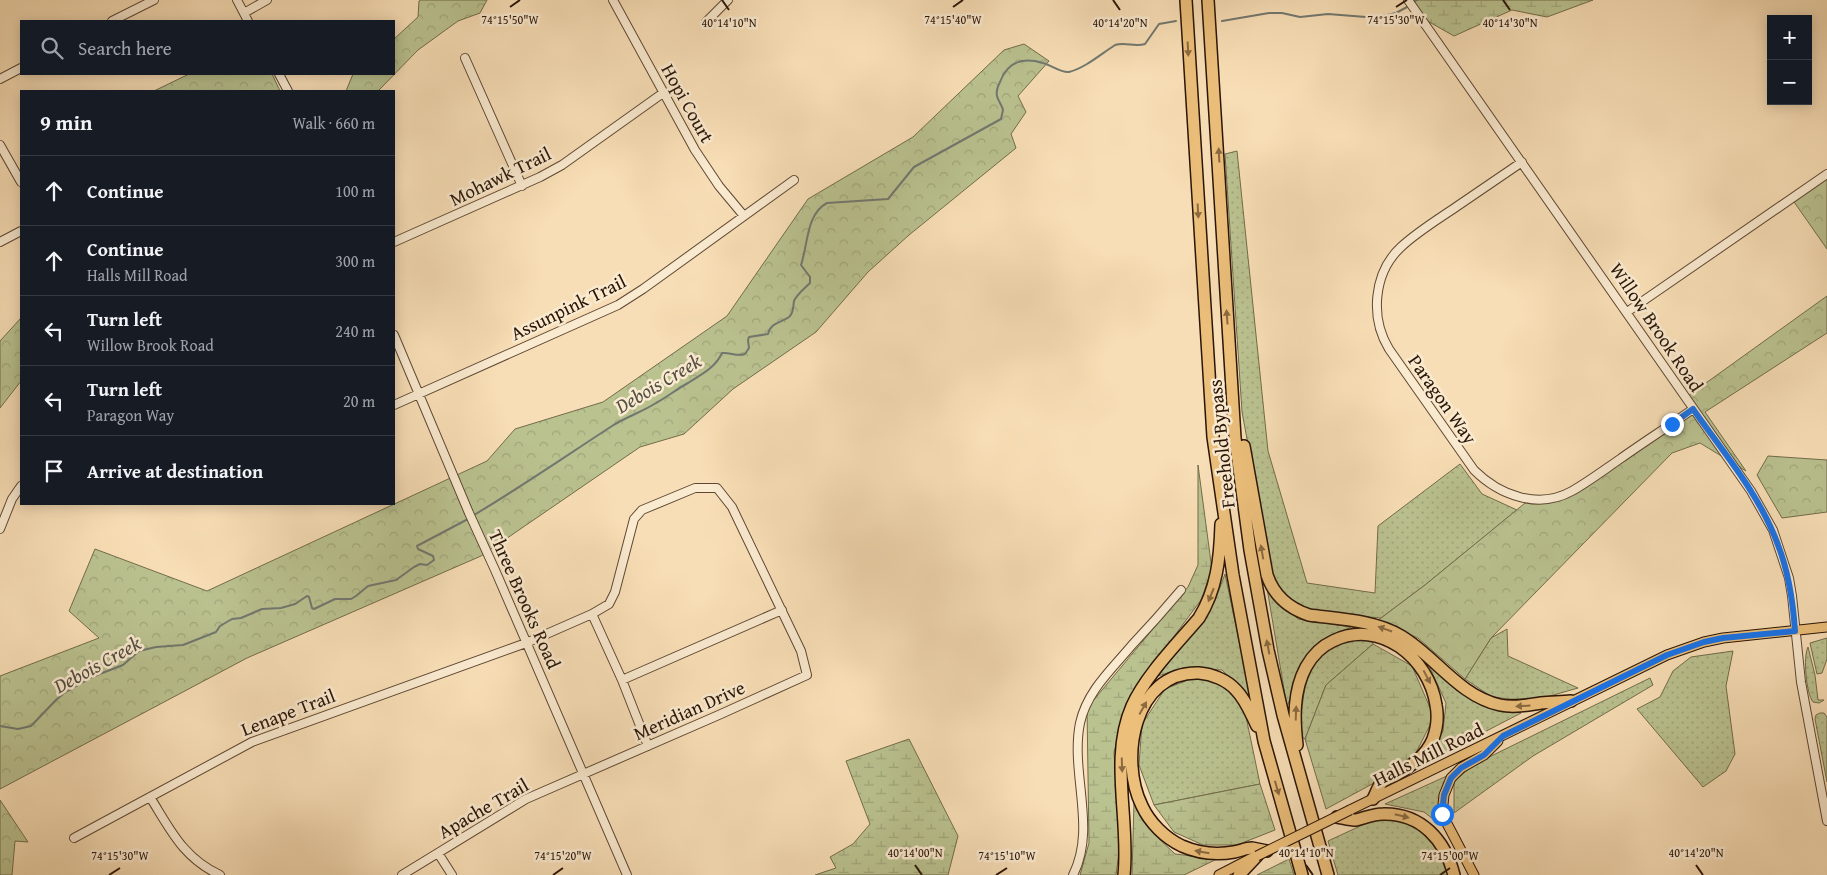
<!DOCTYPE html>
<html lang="en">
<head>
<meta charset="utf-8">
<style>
  :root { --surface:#171b24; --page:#20242c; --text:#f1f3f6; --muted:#9ea1a6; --line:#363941 }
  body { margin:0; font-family:"Gentium Book Plus",serif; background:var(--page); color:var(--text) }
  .controls { position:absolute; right:15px; top:15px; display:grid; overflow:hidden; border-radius:0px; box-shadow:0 2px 12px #0003 }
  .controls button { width:45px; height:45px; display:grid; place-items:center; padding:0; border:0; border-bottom:1px solid var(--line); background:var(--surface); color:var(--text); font:25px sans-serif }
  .stop { position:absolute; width:15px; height:15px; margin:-11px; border:4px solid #1a73e8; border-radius:50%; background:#fff }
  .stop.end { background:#1a73e8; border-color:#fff; box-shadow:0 1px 5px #0008 }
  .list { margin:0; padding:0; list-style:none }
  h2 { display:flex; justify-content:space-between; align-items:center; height:65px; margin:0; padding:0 20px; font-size:21px }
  h2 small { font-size:16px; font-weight:400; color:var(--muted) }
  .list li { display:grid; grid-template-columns:32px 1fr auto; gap:15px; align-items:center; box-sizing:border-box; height:70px; padding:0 20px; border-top:1px solid var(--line) }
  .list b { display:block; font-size:19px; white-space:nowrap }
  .list p { margin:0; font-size:16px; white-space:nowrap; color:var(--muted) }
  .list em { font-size:16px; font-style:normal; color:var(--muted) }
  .icon { flex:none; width:28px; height:28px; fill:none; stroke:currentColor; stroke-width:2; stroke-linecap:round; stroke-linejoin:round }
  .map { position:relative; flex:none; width:1827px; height:875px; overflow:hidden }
  .search { position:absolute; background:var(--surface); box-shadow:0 2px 12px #0003; left:20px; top:20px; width:375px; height:55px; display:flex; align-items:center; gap:12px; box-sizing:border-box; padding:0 18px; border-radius:0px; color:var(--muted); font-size:19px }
  .panel { position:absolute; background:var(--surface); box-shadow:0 2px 12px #0003; left:20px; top:90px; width:375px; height:415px; border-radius:0px }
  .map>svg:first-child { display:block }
</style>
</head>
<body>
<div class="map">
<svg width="1827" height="875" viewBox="0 0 1827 875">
  <defs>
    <pattern id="green-dots" width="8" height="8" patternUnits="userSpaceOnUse" patternTransform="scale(1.25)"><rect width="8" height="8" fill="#bac290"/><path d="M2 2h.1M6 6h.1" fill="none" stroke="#a0a67b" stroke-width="1.8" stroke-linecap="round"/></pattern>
    <pattern id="forest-crowns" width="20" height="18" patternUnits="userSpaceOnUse" patternTransform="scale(1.25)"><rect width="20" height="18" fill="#bac290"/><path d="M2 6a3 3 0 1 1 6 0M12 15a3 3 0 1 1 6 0" fill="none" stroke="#a0a67b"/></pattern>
    <pattern id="wetland-marsh" width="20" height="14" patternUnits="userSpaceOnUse" patternTransform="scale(1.25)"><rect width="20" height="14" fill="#bac290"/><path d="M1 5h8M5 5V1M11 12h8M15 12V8" fill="none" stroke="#a0a67b"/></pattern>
  </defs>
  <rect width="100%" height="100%" fill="#f8deb6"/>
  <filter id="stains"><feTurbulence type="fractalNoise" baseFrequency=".004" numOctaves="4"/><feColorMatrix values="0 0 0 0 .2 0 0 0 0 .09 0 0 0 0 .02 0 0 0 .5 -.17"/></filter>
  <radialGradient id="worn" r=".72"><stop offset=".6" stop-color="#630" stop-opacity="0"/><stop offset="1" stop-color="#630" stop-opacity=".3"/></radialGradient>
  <!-- green -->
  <path fill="url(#green-dots)" stroke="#726c4b" d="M1237,151l31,300 39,132 68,10 3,-67 82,-62 22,30 35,16 -92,75 -44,33 -67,-6 -28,-15 -13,-19 -31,-166 -17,-258z
    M1225,574l26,124 -29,-28 -39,-2 -25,8 56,-73z
    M1267,588l31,31 53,8 -36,19 -18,32 -10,29z
    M1507,629l1,27 70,32 -42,12 -26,-1 -18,-2 -27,-18 26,-41z
    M1358,637h12l3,7 -47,41 -21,54 -5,-3c2,-30 2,-69 29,-89 7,-5 20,-7 29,-10z
    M1827,638v21l-5,14 -5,1 -7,-31z
    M1808,647l7,28 3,25h6l-5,3 -6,-1c-7,-9 -10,-45 -5,-55z
    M1733,651l-7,35 9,68 -9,17 -23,16 -66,-78 23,-12 13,-26 18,-14z
    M1426,659l72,50 23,4 -100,52 22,-34 3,-28z
    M1193,678l21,1 19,14 11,14 16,77 -106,21 -15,-40 3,-41 23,-35z
    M1650,678l3,7 -120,71 -79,57v-32l21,-17z
    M1820,713h4l3,4v65l-12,-63 1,-4z
    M1449,775l-12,47 -13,-10 -39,-8z
    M1388,820c7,1 18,1 24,4 18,11 34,30 37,51h-111l-10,-34 43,-20z"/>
  <!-- forest -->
  <path fill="url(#forest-crowns)" stroke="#726c4b" d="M421,0h66l-7,13 -22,8 -40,29 -40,41h-32l7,-17h41v-35l24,-22 1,-16z
    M1024,44l25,17 -31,35 8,16 -15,22 5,14 -107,87 -41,37 -52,60 -83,57 -49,45 -44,13 -159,109 -234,102 -247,131v-113l99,-38 -30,-27 26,-62 112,42 280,-130 28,-32 88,-27 124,-86 81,-117 105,-62 91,-87z
    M189,74h83l8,17h-126z
    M1827,176v73l-35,-50z
    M1827,296v37l-122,79 41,59 -46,-28 -28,10 -181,185 -26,41 -47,-41 -41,-17 48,-36 105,-86 42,-7 122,-81 -9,-13z
    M21,318v63l-21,27v-67z
    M1768,456l59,4v52l-45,6 -25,-43z
    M0,800l28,42 -13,-1 -3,34h-12z"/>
  <!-- wetland -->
  <path fill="url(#wetland-marsh)" stroke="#726c4b" d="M1406,0h187l-46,17 -35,-7 -58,26 -37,-21z
    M1198,465l14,105 -11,30 -46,62 -26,37 -15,53 6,93 -4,30h-36l9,-32 -2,-135 101,-121 10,-22z
    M1373,644l39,22 22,51 -23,46 -85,46 -21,-70 21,-54z
    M909,739l49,97 -10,39h-133l21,-7 -6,-11 23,-13 17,-20 -24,-63z
    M1260,784l15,46 -38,15h-34l-29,-13 -20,-27z
    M1134,802l19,31 22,21 42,5 -33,16h-52z
    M1289,859l5,16h-37z"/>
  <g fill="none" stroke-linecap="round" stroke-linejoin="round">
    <!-- stream -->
    <path stroke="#717870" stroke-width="2" d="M1415,1l2,-1
      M1222,21l47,-8h13l18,4 28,-3 38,3 16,-1 14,-3 11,-6
      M474,515c47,-28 92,-59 138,-89 14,-9 30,-14 44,-23 11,-6 21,-14 32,-20 14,-9 27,-15 34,-30 8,-1 15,4 23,1l4,-6 -1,-8 1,-3 19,-3c3,-12 13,-11 21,-17 5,-4 4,-11 5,-16 3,-7 11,-13 16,-18v-6l-9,-12c7,-20 5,-51 26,-62l61,-4 26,-32 87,-48 2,-9c-1,-5 -5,-9 -6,-14 -1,-4 1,-10 3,-14 8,-21 23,-25 43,-19 8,2 18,10 26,9 16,-4 32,-18 46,-27 10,-3 20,2 30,-1l14,-20 17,-3
      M0,726l18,3 13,-3 25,-26 8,-7 28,-16 31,-12 16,-14 17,-4 27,-2 33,-13 4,-6 12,-7 9,-1 21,-9 19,-1 14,-4 12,-8 2,1 3,11 2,1 21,-10h16l5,-3 12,-10 28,-6 18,-13 6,-3 7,1 7,-5 -1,-4 -15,-7 -1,-3 51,-27"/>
    <defs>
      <path id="minor" d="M237,0l11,21
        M613,0l82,150 24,36 25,30
        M1408,0l343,491 22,39 16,48 3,18 9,86 26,139
        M244,13l23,-13
        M112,21l42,-21
        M706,22l22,-22
        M465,58l57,128
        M279,74l9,17
        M0,79l21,-11
        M0,145l21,37
        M1522,162c-22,15 -44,30 -66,45 -19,13 -39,25 -55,40 -28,26 -31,71 -12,102l85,121c25,25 64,40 98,21 16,-9 32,-21 48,-32 24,-17 49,-33 73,-50
        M0,242l21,-11
        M394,242l146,-65 22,-12 101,-72
        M1627,312l200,-138
        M394,335l75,178 26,57 132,305
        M394,405l224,-100 25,-16 151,-109
        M0,529l12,-30 9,-13
        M592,614l30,66 160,-70
        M622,680l26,66
        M150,797c20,32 33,61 70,78
        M74,838l178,-96 274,-99 66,-29 17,-10 6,-12 19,-73 8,-9 53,-22h22l15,19 69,144 6,24 -86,39 -195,85 -124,76
        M438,853l14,22
        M1073,875c24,-47 -3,-102 7,-152 7,-32 32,-54 52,-78 17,-18 33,-36 49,-55"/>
      <path id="major" d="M1350,810l317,-155 37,-13 19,-4 104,-11
        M1219,875l33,-17
        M1474,875l-32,-61 2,-19 7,-17 10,-10 23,-13 14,-14"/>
      <path id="highway" d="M1186,0l27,437 20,138 31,166 38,134
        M1208,0l27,438 15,112 18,100 15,65 45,160
        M1244,446l23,129c7,21 21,33 42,40 30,4 65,5 92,21 34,20 58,60 99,69 14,3 27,0 41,-2 10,-1 20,-1 30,-2
        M1257,726c-6,-12 -11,-26 -21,-36 -9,-10 -24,-16 -37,-17 -66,-2 -80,87 -57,133 8,17 23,32 40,40 16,7 35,9 52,6 6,-1 12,-4 18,-4 5,1 10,2 15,3
        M1297,745c-3,-26 -4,-54 9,-78 6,-11 16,-21 27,-26 47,-23 96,17 103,64 2,10 1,23 -3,34 -7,17 -22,27 -37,36 -4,2 -10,4 -14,7 -4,4 -6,12 -9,17
        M1337,817c6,1 13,3 19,3 9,-2 17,-6 27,-6 38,-1 62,26 71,61
        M1124,875c6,-55 -15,-117 8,-169 14,-31 45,-62 67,-88 18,-29 21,-60 22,-94
        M1239,875l18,-19"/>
    </defs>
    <!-- minor casing -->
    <use href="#minor" stroke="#5e4732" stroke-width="10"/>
    <!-- major casing -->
    <use href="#major" stroke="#2a1506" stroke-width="11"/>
    <!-- highway casing -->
    <use href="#highway" stroke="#2a1506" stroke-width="14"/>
    <!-- minor -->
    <use href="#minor" stroke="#faead0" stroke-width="8"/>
    <!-- major -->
    <use href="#major" stroke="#ecbf7b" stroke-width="9"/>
    <!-- highway -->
    <use href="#highway" stroke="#ecbf7b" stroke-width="11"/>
    <defs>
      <path id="major-bridge" d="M1257,856l93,-46"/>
    </defs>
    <!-- major-bridge casing -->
    <use href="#major-bridge" stroke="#2a1506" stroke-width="11" stroke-linecap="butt"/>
    <!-- major-bridge -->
    <use href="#major-bridge" stroke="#ecbf7b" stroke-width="9"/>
  </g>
  <!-- one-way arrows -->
  <defs><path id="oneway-solid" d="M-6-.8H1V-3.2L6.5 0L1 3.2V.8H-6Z" transform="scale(1.25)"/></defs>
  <g fill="#8b6a40">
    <use href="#oneway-solid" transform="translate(1188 49) rotate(87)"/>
    <use href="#oneway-solid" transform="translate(1219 155) rotate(-93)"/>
    <use href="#oneway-solid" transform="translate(1198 211) rotate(87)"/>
    <use href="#oneway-solid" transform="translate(1227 317) rotate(-94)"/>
    <use href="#oneway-solid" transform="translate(1262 552) rotate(-100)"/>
    <use href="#oneway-solid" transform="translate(1211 595) rotate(112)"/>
    <use href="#oneway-solid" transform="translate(1385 629) rotate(-161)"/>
    <use href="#oneway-solid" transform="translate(1268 647) rotate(-101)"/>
    <use href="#oneway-solid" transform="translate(1427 677) rotate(62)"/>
    <use href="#oneway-solid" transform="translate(1523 706) rotate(176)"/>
    <use href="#oneway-solid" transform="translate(1143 708) rotate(-61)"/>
    <use href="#oneway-solid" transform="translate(1296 713) rotate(-88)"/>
    <use href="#oneway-solid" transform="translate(1122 765) rotate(88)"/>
    <use href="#oneway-solid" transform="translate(1277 788) rotate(74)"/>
    <use href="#oneway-solid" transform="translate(1402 816) rotate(14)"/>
    <use href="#oneway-solid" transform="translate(1202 852) rotate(-170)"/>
  </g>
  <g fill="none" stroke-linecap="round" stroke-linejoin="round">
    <!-- route -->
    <path stroke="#1a73e8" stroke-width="6" d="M1442,814l2,-19 7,-17 10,-10 23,-13 19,-19 164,-81 37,-13 19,-4 72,-7c-2,-30 -6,-58 -17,-86 -18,-50 -55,-93 -85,-136l-21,15"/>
  </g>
  <!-- ticks -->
  <path fill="none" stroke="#2a1506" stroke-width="2" d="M722,0l7,10M1113,0l7,10M1503,0l7,10M510,7l10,-7M953,7l10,-7M1396,7l11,-7M915,865l7,10M1306,865l7,10M1696,865l7,10M109,875l11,-7M553,875l10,-7M996,875l11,-7M1440,875l10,-7"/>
  <g text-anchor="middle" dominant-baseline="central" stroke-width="5" stroke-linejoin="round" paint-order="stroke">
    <!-- street labels -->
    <g font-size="19" fill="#2a1506" stroke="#faead0">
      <text transform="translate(688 103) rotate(61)">Hopi Court</text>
      <text transform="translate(500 176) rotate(-26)">Mohawk Trail</text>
      <text transform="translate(568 307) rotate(-26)">Assunpink Trail</text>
      <text transform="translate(1657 327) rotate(56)">Willow Brook Road</text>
      <text transform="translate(1443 399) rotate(55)">Paragon Way</text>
      <text transform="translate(1221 444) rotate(-96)">Freehold Bypass</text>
      <text transform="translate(525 599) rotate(66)">Three Brooks Road</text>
      <text transform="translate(689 710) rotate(-24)">Meridian Drive</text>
      <text transform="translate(288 712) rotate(-21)">Lenape Trail</text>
      <text transform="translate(1428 754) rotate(-26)">Halls Mill Road</text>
      <text transform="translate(483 808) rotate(-30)">Apache Trail</text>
    </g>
    <!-- water labels -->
    <g font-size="20" font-style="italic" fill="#534f44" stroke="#faead0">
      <text transform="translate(658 383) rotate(-31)">Debois Creek</text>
      <text transform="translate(97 664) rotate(-29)">Debois Creek</text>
    </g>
  </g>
  <g font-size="12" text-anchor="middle" fill="#2a1506" stroke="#faead0" stroke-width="5" stroke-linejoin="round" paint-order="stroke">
    <text x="953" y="24">74°15'40"W</text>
    <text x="510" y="24">74°15'50"W</text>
    <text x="1396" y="24">74°15'30"W</text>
    <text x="729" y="27">40°14'10"N</text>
    <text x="1120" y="27">40°14'20"N</text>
    <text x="1510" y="27">40°14'30"N</text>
    <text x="915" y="857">40°14'00"N</text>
    <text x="1306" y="857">40°14'10"N</text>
    <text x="1696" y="857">40°14'20"N</text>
    <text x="120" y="860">74°15'30"W</text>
    <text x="563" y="860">74°15'20"W</text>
    <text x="1007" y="860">74°15'10"W</text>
    <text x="1450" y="860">74°15'00"W</text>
  </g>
  <rect width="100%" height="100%" filter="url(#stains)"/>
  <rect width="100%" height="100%" fill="url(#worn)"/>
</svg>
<div class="controls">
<button>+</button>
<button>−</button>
</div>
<div class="stop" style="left:1442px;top:814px"></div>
<div class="stop end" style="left:1672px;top:424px"></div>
<div class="search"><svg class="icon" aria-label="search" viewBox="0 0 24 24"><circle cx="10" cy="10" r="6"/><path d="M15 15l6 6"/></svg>Search here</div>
<section class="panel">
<h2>9 min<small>Walk · 660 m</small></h2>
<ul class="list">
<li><svg class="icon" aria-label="ahead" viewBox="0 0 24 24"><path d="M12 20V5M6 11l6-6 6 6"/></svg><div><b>Continue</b></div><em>100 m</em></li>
<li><svg class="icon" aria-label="ahead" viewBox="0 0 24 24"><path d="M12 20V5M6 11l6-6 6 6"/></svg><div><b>Continue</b><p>Halls Mill Road</p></div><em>300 m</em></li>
<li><svg class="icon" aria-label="left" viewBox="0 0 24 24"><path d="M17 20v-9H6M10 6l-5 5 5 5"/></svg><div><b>Turn left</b><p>Willow Brook Road</p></div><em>240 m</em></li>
<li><svg class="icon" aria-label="left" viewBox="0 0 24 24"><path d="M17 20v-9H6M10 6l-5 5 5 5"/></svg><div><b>Turn left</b><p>Paragon Way</p></div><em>20 m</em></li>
<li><svg class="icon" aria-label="arrive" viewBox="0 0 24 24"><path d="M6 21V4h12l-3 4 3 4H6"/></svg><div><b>Arrive at destination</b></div></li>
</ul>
</section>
</div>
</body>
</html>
